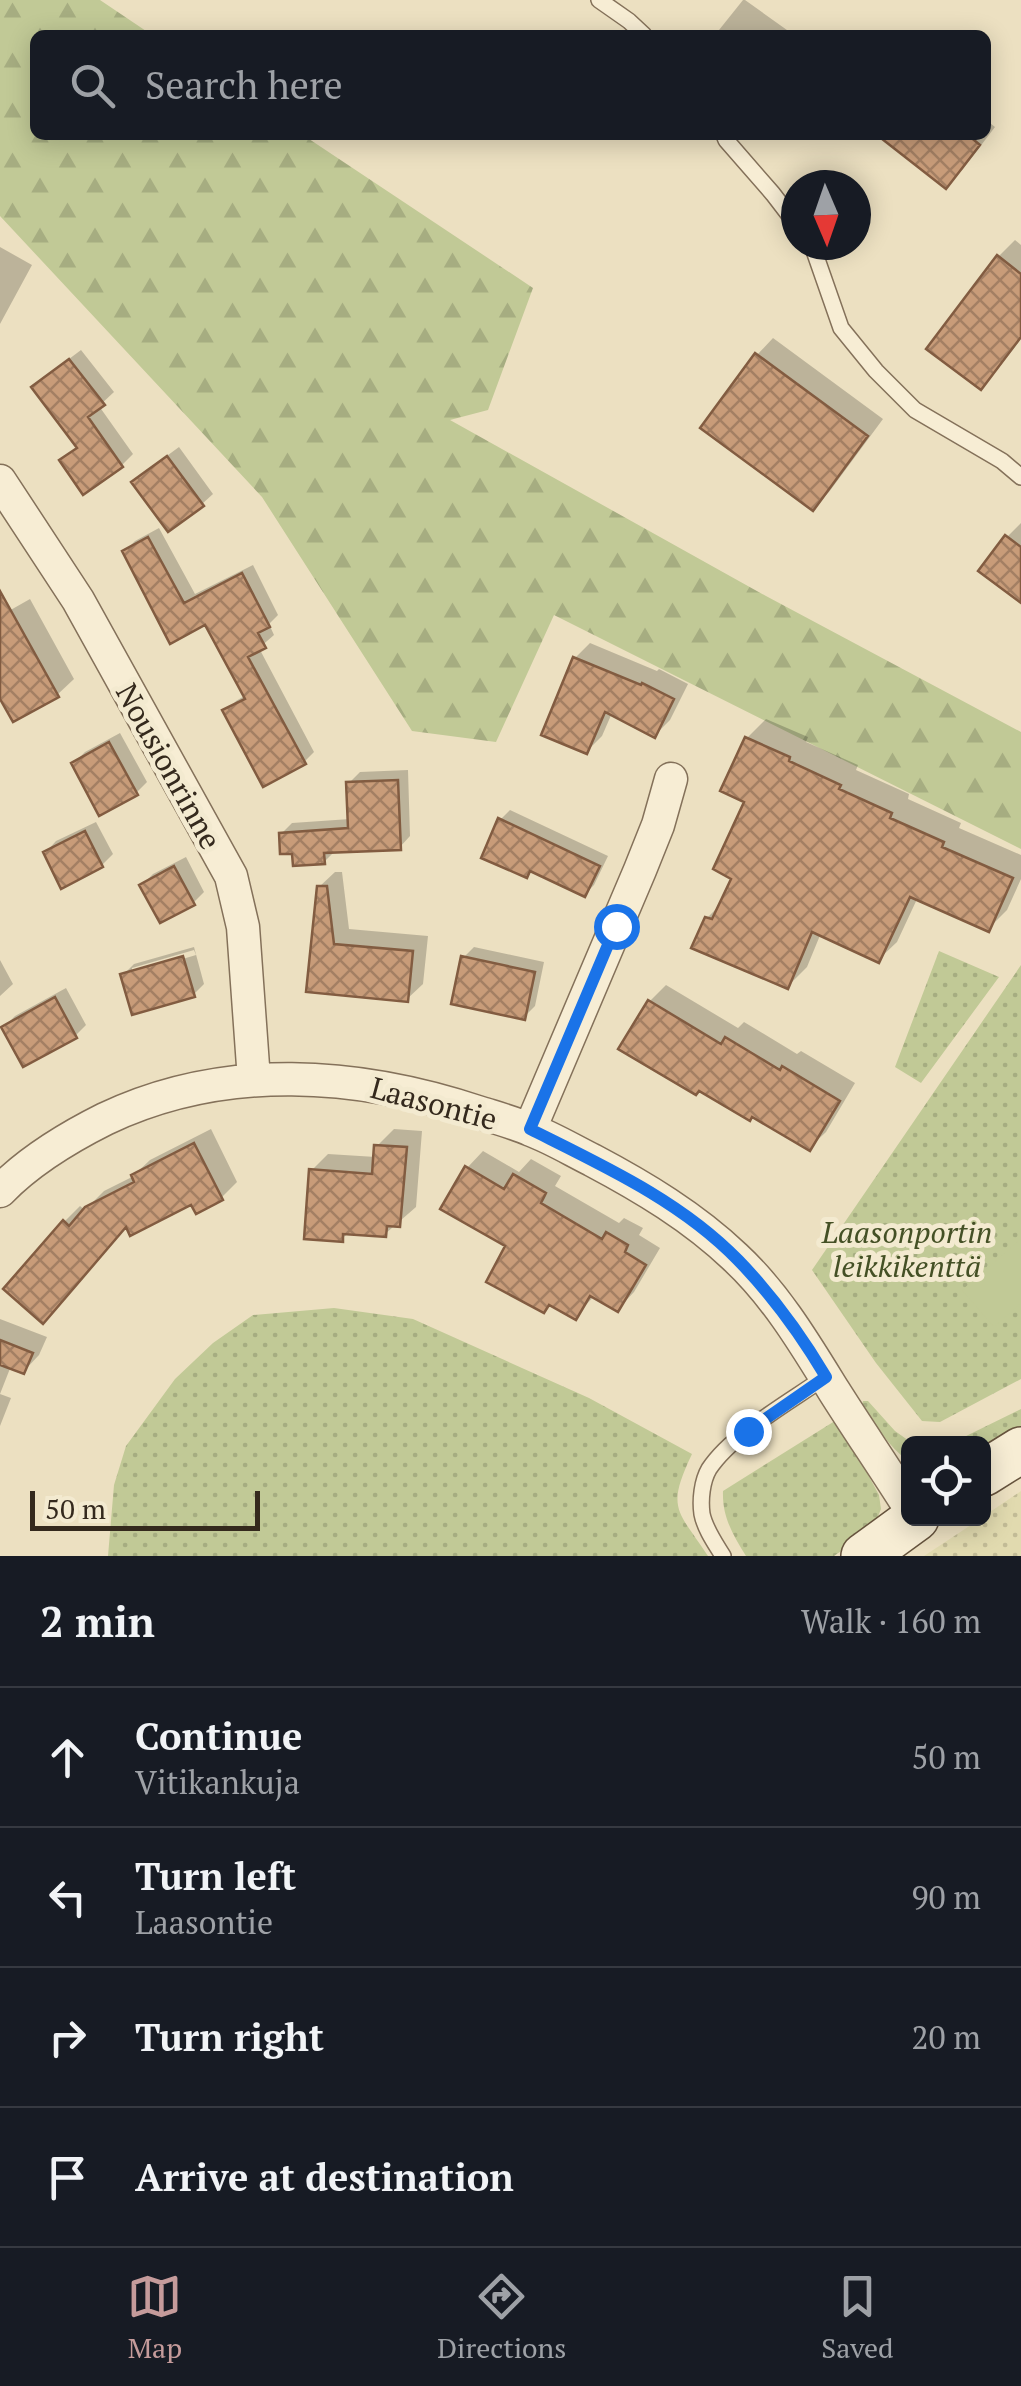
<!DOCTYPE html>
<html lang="en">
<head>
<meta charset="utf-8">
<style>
  :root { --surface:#171b24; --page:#20242c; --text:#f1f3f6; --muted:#9ea1a6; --line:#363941; --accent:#c59b9b }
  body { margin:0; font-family:"PT Serif",serif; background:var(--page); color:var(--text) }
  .controls { position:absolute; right:30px; bottom:30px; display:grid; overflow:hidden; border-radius:15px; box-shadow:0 5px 25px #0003 }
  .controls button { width:90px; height:90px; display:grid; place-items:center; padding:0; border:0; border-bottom:2px solid var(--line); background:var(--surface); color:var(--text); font:50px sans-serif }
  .compass { position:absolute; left:781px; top:170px; width:90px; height:90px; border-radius:50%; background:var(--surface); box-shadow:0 5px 25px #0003; rotate:178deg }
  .scale { position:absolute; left:30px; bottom:25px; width:230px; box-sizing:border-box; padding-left:10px; border:5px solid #34291d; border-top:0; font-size:28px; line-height:35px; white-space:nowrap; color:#34291d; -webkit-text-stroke:8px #f3ead0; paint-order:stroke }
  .stop { position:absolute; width:30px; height:30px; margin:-22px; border:8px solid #1a73e8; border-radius:50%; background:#fff }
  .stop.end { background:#1a73e8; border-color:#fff; box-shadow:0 2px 10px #0008 }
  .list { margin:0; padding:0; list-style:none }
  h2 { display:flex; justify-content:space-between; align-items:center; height:130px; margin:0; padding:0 40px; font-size:42px }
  h2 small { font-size:32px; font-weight:400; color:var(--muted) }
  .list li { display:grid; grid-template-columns:65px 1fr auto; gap:30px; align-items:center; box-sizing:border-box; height:140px; padding:0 40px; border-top:2px solid var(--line) }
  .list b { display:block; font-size:38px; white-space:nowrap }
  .list p { margin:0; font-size:32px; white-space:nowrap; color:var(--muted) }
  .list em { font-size:32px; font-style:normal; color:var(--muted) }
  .icon { flex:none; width:55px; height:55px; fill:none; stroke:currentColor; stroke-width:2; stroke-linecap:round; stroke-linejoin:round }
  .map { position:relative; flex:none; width:1021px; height:1556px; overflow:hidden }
  .search { position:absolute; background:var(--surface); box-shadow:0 5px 25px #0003; left:30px; right:30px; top:30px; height:110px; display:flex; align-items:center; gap:25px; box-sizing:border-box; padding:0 35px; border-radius:15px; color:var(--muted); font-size:38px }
  .sheet { height:690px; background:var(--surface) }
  nav { display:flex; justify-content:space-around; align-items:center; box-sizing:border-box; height:140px; border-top:2px solid var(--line); background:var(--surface); font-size:28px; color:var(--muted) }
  nav a { display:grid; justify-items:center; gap:5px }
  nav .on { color:var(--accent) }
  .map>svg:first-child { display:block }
</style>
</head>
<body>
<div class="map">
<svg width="1021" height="1556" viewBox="0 0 1021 1556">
  <defs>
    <pattern id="farmland-dots" width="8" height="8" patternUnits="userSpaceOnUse" patternTransform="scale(2.5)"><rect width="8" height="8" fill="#e1daaf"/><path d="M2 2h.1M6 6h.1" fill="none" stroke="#c2bb96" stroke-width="1.8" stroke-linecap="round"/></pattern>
    <pattern id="grass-dots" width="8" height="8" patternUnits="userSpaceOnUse" patternTransform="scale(2.5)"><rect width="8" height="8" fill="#c1c996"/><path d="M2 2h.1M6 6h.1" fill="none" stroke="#a6ad81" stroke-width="1.8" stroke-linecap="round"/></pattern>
    <pattern id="forest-firs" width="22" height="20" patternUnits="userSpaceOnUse" patternTransform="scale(2.5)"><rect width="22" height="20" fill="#c1c996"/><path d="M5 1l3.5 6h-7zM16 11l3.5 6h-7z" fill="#a6ad81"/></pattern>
    <pattern id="building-cross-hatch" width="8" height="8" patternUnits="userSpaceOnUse" patternTransform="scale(2.5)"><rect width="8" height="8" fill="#c89c79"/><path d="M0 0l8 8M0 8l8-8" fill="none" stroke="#a37f63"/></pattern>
  </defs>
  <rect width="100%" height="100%" fill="#ece0c1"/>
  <!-- farmland -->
  <path fill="url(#farmland-dots)" d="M1021,1491v65h-97l56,-37 4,-1v-2z"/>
  <!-- grass -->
  <path fill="url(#grass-dots)" d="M939,951l60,26 -78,106 -26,-16z
    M1021,965v414l-81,43 -18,-1 -46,-58 -64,-93z
    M334,1308l79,11 176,79 103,56c-26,55 -15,55 16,102h-600l6,-71 12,-39 49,-67 38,-36 40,-28z
    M863,1401h5l27,30 17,12 -4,1v17c-19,-14 -33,-37 -46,-56z
    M1021,1409v25l-37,25v-15h-27l3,-5z
    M838,1419l41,76 2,14 -8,20 -39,27h-88c-13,-21 -24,-39 -23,-65z"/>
  <!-- forest -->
  <path fill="url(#forest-firs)" d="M0,0h100l52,35h-117v100h268l230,153 -45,122 -38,10 316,176 255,136v117l-467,-234 -58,127 -84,-11 -150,-234 -262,-281z"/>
  <!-- pitch -->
  <path fill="#c1c996" d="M1021,1239v64l-27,24 -32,-37z"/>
  <!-- shadow -->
  <path fill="#0003" fill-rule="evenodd" d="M743,0h2l49,35h-79z
    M986,120l9,7 -32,42 -17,16 -65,-50h105z
    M1015,240l6,5v94l-24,31 -16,17 17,-130z
    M0,247l32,18 -32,59z
    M773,338l110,81 -54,73 -16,16 -56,-153z
    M81,350l33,42 -15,14 34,48 -11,11 -38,27 -22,-31 17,-15 -34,-69z
    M179,447l34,47 -11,10 -67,-22 10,-10z
    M1021,523v77l-39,-30 25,-33z
    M159,528l36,66 58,-29 25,50 -9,9 5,11 -15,13 55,104 -10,10 -78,-51 10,-10 10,-6 -40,-74 -35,19 -46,-89 10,-10z
    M30,599l44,80 -17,16 -57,-1v-78z
    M590,643l67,28 2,-2 29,15 -18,36 -15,15 -43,-22 -10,23 -15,15 -12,-93z
    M766,719l42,18 -2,5 52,23 -2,5 53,24 -1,5 53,24 -2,5 62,27v24l-14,31 -19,19 -70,-32 -21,45 -19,18 -57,-27 -14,34 -19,19 -81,-68 16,-16 12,-25 13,-76 -24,-11 23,-52z
    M120,733l27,49 -11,11 -62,-30 11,-11z
    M408,770l2,66 -10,11 -64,3 -12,12 -30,-11 -13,-17 11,-11 58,-4 -1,-36 11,-11z
    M510,810l98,46 -14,29 -9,9 -52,-25 -6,6 -27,-55z
    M96,822l17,32 -11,11 -56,-13 10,-11z
    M186,857l18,35 -11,11 -51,-18 11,-11z
    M335,872h7l7,57 79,7 -5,48 -16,15 -98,-9 10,-103z
    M194,947l10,37 -11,11 -70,-20 11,-11zM194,950l2,5 -64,19v-6z
    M474,947l70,15 -9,44 -11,11 -61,-59z
    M0,960l13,24 -13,12z
    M666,985l72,43 6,-6 53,32 4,-3 54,32 -29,49 -17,16 -56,-34 -103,-113z
    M66,988l20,37 -11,11 -71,-9 11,-11z
    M211,1129l26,53 -16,16 -29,3 -65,23 -68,80 5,-82 16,-16 5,4 19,-19 28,-14 18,-17z
    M394,1129l28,2 -6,76 -31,27 -36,-2 -7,7 -30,-69 16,-16 48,3 1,-11z
    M483,1151l36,21 12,-13 30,17 -6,10 64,37 5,-5 19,10 -4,7 21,13 -26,44 -16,17 -23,-14 -20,22 -67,-72 -41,-77z
    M0,1319l47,18 -8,18 -15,16 -13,-5 -11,28 11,4 -11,28z"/>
  <!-- building -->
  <path fill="url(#building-cross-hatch)" stroke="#825c41" stroke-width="2.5" d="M877,135h91l12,10 -34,44z
    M997,255l24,19v63l-40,53 -55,-41z
    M755,353l113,83 -55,75 -113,-83z
    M69,359l36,46 -17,12 35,50 -40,28 -24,-35 18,-12 -46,-61z
    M167,456l37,50 -36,26 -37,-50z
    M1005,535l16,12v56l-43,-32z
    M148,537l36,66 58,-30 28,54 -12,6 8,15 -18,9 58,107 -43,23 -41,-77 23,-11 -40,-74 -35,19 -48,-93z
    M0,591l59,106 -46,25 -13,-23z
    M573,657l68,28 1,-2 32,16 -19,39 -50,-26 -18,42 -46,-19z
    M745,737l45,20 -1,4 52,24 -2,4 53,24 -2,5 54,24 -2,5 71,31 -24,54 -79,-35 -31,66 -67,-31 -24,57 -97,-41 14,-31 7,2 19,-40 -18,-10 31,-67 -24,-11z
    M109,742l29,53 -39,21 -28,-53z
    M398,780l3,70 -77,3 1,11 -32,2 -1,-12h-12l-1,-21 69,-5 -2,-46z
    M498,818l102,48 -15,31 -55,-26 -3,7 -46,-20z
    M85,831l18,36 -42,22 -18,-37z
    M174,866l21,39 -35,18 -21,-38z
    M317,886h10l7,58 79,7 -5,51 -102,-10z
    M183,956l12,41 -63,18 -12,-41z
    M461,956l74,16 -10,48 -74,-16z
    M55,997l22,41 -54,29 -22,-40z
    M648,1000l73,44 4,-7 55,33 2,-4 58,35 -30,50 -58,-34 -2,4 -51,-30 -3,4 -78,-46z
    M194,1143l29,57 -27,14 -5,-9 -61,31 -4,-9 -83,97 -40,-35 60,-69 6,6 16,-19 49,-25 -3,-7z
    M374,1145l33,2 -7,80 -13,-1 -1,11 -43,-3v8l-39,-3 5,-70 63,5z
    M465,1166l39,23 9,-15 33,19 -5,10 61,36 4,-7 22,13 -3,7 21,13 -28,47 -28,-16 -14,24 -27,-15 -5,8 -58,-31 19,-36 -65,-37z
    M0,1340l33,13 -9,21 -24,-9z"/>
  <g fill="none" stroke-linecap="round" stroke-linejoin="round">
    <defs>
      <path id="lane" d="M599,0l30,21 15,14
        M724,135l2,5 47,54 23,30
        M812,245l29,83 35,43 39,39 87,51 19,16
        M723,1556c-8,-13 -18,-27 -21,-42 -2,-14 0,-33 7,-45 23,-35 82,-68 116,-92"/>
      <path id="street" d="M0,481l78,119 153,276 12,51 11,153
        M530,1129l110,-259 18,-45 13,-46
        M0,1191c30,-31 67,-53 105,-72 120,-57 253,-47 376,-6 16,5 34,10 50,17 21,8 41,20 61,30 51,27 101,57 143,97 41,38 70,87 99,134 24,38 50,76 74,114"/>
      <path id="secondary" d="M984,1473l37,-23
        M864,1556l52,-38"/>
    </defs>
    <!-- lane casing -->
    <use href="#lane" stroke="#84715a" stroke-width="18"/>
    <!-- street casing -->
    <use href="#street" stroke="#84715a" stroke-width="35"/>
    <!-- secondary casing -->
    <use href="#secondary" stroke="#66533d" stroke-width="48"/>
    <!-- lane -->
    <use href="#lane" stroke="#f7edd4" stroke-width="15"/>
    <!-- street -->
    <use href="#street" stroke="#f7edd4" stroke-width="32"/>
    <!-- secondary -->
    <use href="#secondary" stroke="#f7edd4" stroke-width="45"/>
  </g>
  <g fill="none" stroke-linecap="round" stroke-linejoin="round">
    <!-- route -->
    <path stroke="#1a73e8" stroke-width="12" d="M616,926l-86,203c72,36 151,72 208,131 34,35 63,75 88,117l-78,54"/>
  </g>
  <g text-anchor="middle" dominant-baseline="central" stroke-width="10" stroke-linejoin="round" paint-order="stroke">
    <!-- street labels -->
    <g font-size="30" fill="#34291d" stroke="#f3ead0">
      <text transform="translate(169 766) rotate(61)">Nousionrinne</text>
      <text transform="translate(434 1103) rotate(15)">Laasontie</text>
    </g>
    <!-- park labels -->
    <g font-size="30" font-style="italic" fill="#445025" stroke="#f3ead0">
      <text x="907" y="1232">Laasonportin<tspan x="907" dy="34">leikkikenttä</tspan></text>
    </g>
  </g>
</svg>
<div class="controls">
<button><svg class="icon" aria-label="locate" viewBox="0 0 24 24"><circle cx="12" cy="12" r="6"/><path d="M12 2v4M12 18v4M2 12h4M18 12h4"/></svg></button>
</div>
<svg class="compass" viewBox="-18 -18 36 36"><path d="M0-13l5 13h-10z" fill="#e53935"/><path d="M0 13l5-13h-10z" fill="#9ea1a6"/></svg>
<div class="scale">50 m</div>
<div class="stop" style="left:616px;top:926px"></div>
<div class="stop end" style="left:748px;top:1431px"></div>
<div class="search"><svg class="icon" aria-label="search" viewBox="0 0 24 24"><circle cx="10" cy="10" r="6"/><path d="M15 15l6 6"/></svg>Search here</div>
</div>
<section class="sheet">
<h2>2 min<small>Walk · 160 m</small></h2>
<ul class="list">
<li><svg class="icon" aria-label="ahead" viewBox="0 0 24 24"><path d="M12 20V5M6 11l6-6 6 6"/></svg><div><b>Continue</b><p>Vitikankuja</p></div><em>50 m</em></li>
<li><svg class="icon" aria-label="left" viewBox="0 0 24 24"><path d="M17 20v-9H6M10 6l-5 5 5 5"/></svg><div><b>Turn left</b><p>Laasontie</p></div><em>90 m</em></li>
<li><svg class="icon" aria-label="right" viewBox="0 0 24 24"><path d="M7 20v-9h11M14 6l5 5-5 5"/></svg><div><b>Turn right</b></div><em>20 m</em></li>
<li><svg class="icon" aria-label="arrive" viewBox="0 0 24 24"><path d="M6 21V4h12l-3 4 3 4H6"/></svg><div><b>Arrive at destination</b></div></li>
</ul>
</section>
<nav>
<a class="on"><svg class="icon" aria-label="map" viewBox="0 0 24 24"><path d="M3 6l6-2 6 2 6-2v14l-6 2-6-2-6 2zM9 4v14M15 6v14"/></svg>Map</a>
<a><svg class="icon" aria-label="directions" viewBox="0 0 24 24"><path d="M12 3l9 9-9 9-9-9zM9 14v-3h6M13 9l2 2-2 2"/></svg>Directions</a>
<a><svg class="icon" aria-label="saved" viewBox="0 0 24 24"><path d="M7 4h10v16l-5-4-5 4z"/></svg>Saved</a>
</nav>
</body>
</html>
